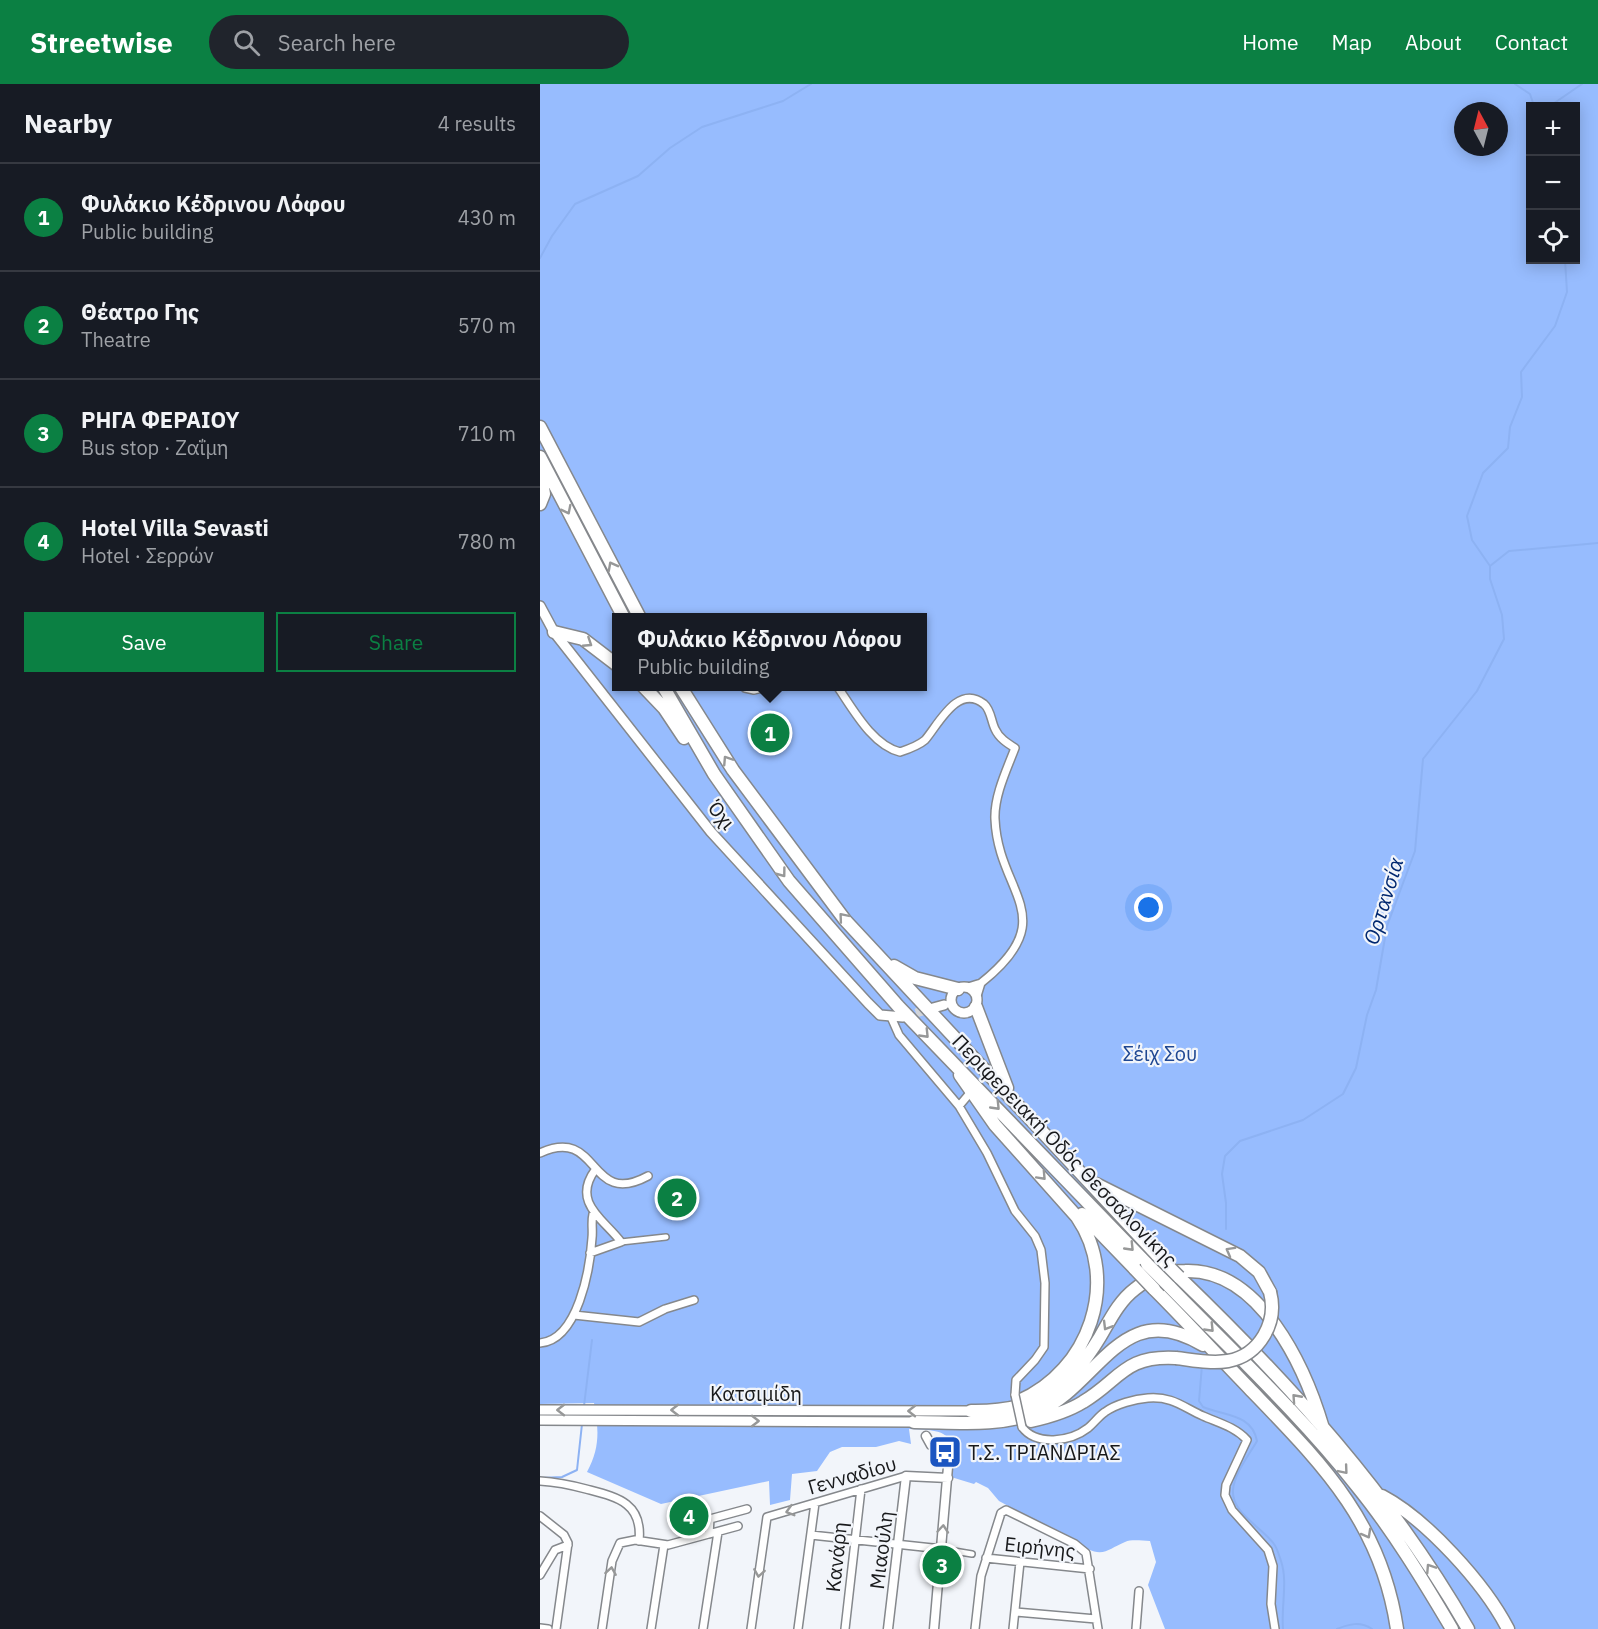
<!DOCTYPE html>
<html lang="en">
<head>
<meta charset="utf-8">
<style>
  :root { --surface:#171b24; --page:#20242c; --text:#f1f3f6; --muted:#9ea1a6; --line:#363941; --accent:#0b8043 }
  body { margin:0; font-family:"IBM Plex Sans",sans-serif; background:var(--page); color:var(--text) }
  .controls { position:absolute; right:18px; top:18px; display:grid; overflow:hidden; border-radius:0px; box-shadow:0 3px 15px #0003 }
  .controls button { width:54px; height:54px; display:grid; place-items:center; padding:0; border:0; border-bottom:2px solid var(--line); background:var(--surface); color:var(--text); font:30px sans-serif }
  .compass { position:absolute; left:914px; top:18px; width:54px; height:54px; border-radius:50%; background:var(--surface); box-shadow:0 3px 15px #0003; rotate:353deg }
  .you { position:absolute; left:609px; top:824px; width:21px; height:21px; margin:-15px; border:4px solid #fff; border-radius:50%; background:#1a73e8; box-shadow:0 0 0 9px #1a73e833 }
  .badge { display:grid; place-items:center; width:39px; height:39px; border-radius:50%; background:var(--accent); color:#fff; font-size:20px; font-weight:700 }
  .pin { position:absolute; translate:-50% -50%; border:3px solid #fff; box-shadow:0 2px 6px #0006 }
  .popup { position:absolute; left:72px; top:529px; width:315px; height:78px; box-sizing:border-box; display:grid; place-content:center; border-radius:0px; background:var(--surface); filter:drop-shadow(0 2px 4px #0005); font-size:20px; white-space:nowrap; color:var(--muted) }
  .popup b { font-size:22px; color:var(--text) }
  .popup::after { content:''; position:absolute; left:50%; top:100%; margin-left:-12px; border:12px solid transparent; border-top-color:var(--surface) }
  .list { margin:0; padding:0; list-style:none }
  h2 { display:flex; justify-content:space-between; align-items:center; height:78px; margin:0; padding:0 24px; font-size:26px }
  h2 small { font-size:20px; font-weight:400; color:var(--muted) }
  .list li { display:grid; grid-template-columns:39px 1fr auto; gap:18px; align-items:center; box-sizing:border-box; height:108px; padding:0 24px; border-top:2px solid var(--line) }
  .list b { display:block; font-size:22px; white-space:nowrap }
  .list p { margin:0; font-size:20px; white-space:nowrap; color:var(--muted) }
  .list em { font-size:20px; font-style:normal; color:var(--muted) }
  .actions { display:flex; gap:12px; padding:18px 24px }
  .actions a { flex:1; padding:14px 0; border:2px solid var(--accent); border-radius:0px; text-align:center; font-size:21px; color:var(--accent) }
  .actions .main { background:var(--accent); color:#fff }
  .icon { flex:none; width:33px; height:33px; fill:none; stroke:currentColor; stroke-width:2; stroke-linecap:round; stroke-linejoin:round }
  .map { position:relative; flex:none; width:1058px; height:1545px; overflow:hidden }
  header { display:flex; align-items:center; gap:36px; box-sizing:border-box; height:84px; padding:0 30px; background:var(--accent); color:#fff }
  header strong { font-size:28px }
  nav { display:flex; gap:33px; margin-inline-start:auto; font-size:21px }
  .search { width:420px; height:54px; background:var(--page); display:flex; align-items:center; gap:15px; box-sizing:border-box; padding:0 21px; border-radius:33px; color:var(--muted); font-size:22px }
  main { display:flex }
  aside { flex:1; background:var(--surface) }
  .map>svg:first-child { display:block }
</style>
</head>
<body>
<header>
<strong>Streetwise</strong>
<div class="search"><svg class="icon" aria-label="search" viewBox="0 0 24 24"><circle cx="10" cy="10" r="6"/><path d="M15 15l6 6"/></svg>Search here</div>
<nav><a>Home</a><a>Map</a><a>About</a><a>Contact</a></nav>
</header>
<main>
<aside>
<h2>Nearby<small>4 results</small></h2>
<ul class="list">
<li><span class="badge">1</span><div><b>Φυλάκιο Κέδρινου Λόφου</b><p>Public building</p></div><em>430 m</em></li>
<li><span class="badge">2</span><div><b>Θέατρο Γης</b><p>Theatre</p></div><em>570 m</em></li>
<li><span class="badge">3</span><div><b>ΡΗΓΑ ΦΕΡΑΙΟΥ</b><p>Bus stop · Ζαΐμη</p></div><em>710 m</em></li>
<li><span class="badge">4</span><div><b>Hotel Villa Sevasti</b><p>Hotel · Σερρών</p></div><em>780 m</em></li>
</ul>
<div class="actions"><a class="main">Save</a><a>Share</a></div>
</aside>
<div class="map">
<svg width="1058" height="1545" viewBox="0 0 1058 1545">
  <rect width="100%" height="100%" fill="#f2f5fa"/>
  <!-- forest -->
  <path fill="#97bcfe" fill-rule="evenodd" d="M0,0h1058v1545h-433l-17,-44 8,-23 -6,-21c-8,0 -18,-2 -25,1 -15,6 -21,15 -37,7l-89,-48 -11,-13 -12,-6 -2,2 -23,-7c5,-42 1,-47 -42,-48l2,15 -12,-3 -23,6h-34l-12,5 -13,19 -25,3 -2,26 -20,5 -1,-24 -108,23 -74,-32c13,-24 12,-42 7,-69l-54,1zM990,22h46v154h-46zM923,27h36v36h-36zM77,534h306v68h-306z"/>
  <g fill="none" stroke-linecap="round" stroke-linejoin="round">
    <!-- stream -->
    <path stroke="#8db2f3" stroke-width="2" d="M975,0l15,10 4,12
      M1010,22l32,-22
      M0,174l12,-22 23,-32 63,-28 32,-28 32,-21 81,-26 28,-17
      M950,482l-18,-26 -5,-24 16,-43 25,-25 2,-21 12,-30 -1,-25 34,-46 12,-34 -2,-32
      M686,1145v-26l-4,-29 3,-18 15,-15 63,-21 40,-26 13,-26 11,-53 9,-25 11,-64 28,-75 8,-92 54,-68 27,-52 -2,-24 -12,-36v-13l19,-15 89,-8
      M662,1281l-3,36 4,6c22,9 49,7 54,34 -8,14 -23,33 -24,49 -2,23 29,37 41,54 3,4 5,11 7,17 7,20 0,46 2,68
      M44,1322l8,-66
      M1,1394l21,-1 15,-7 5,-46
      M797,1545c12,-5 23,-8 35,0"/>
    <!-- secondary-tunnel -->
    <path stroke="#d1d4d9" stroke-width="9" stroke-dasharray="9 4.5" stroke-linecap="butt" d="M363,933l29,-9"/>
    <defs>
      <path id="pedestrian" d="M81,1158l45,-5
        M402,1465l30,5"/>
      <path id="minor" d="M297,602c16,23 35,59 63,66 9,-3 18,-6 25,-12 13,-15 33,-57 59,-36 7,6 7,17 11,25 4,9 12,14 20,19 -8,21 -21,48 -20,71 3,75 69,98 -14,164
        M205,604l9,2 17,-4
        M428,903l13,-4 -4,13
        M351,933l8,18 60,71 28,47 28,58 20,25 6,14 4,33 -1,64 -9,13 -19,20 -1,15
        M419,1022l11,-13
        M0,1069c61,-28 47,56 108,23
        M50,1169l31,-11c-16,-22 -50,-39 -26,-72
        M34,1231l65,7 26,-13 29,-9
        M0,1259c38,-3 50,-74 52,-105 1,-8 -1,-16 1,-24
        M482,1343c14,19 48,15 66,1 6,-5 11,-12 17,-16 11,-8 30,-13 43,-14 24,-2 35,9 55,18 16,7 32,11 44,24l-21,45 -1,10 7,15 36,40 5,16 -2,38 4,25
        M0,1397c16,1 31,4 46,8 30,8 57,13 53,52
        M0,1432l24,19 4,8 -12,86
        M169,1450l1,-15 37,-10
        M271,1451l131,14
        M446,1474l104,11
        M0,1491l15,-25 13,-5
        M475,1528l81,7
        M0,1544l8,1
        M62,1545l10,-68 8,-18 15,-3 33,5 70,-19
        M111,1545l13,-84
        M163,1545l15,-97
        M211,1545l16,-112 139,-41
        M258,1545l17,-126
        M305,1545l16,-140
        M435,1545l6,-53 20,-63 5,-3 69,34 11,9 12,76
        M473,1545l7,-67
        M596,1545l3,-38"/>
      <path id="tertiary" d="M386,1352l5,9 16,9 1,13 -14,162
        M348,1545l18,-153 42,2"/>
      <path id="secondary" d="M0,522l14,26 157,200 157,171 12,12 23,2
        M411 916a13 13 0 1 1 26 0a13 13 0 1 1-26 0Z
        M393,924l11,-3
        M0,1326l431,1
        M0,1336l374,2"/>
      <path id="trunk" d="M0,343l100,191
        M0,373l84,161
        M0,420l4,-10 -4,-24
        M14,548l29,7 34,26
        M103,602l21,22 20,30
        M123,602l51,88 75,107 109,125 249,258
        M140,602l53,84 112,150 312,335
        M354,882l21,12 43,11
        M436,923l31,81
        M420,991l35,50 82,92c44,64 12,154 -58,184
        M556,1100l144,72 19,16 11,20
        M542,1130l53,55
        M639,1193c110,106 213,219 289,352
        M629,1202c63,65 131,128 187,199 36,44 67,95 96,144
        M614,1205c32,32 63,66 95,99 72,75 132,133 148,241
        M431,1327c65,1 96,-19 129,-74 10,-17 19,-36 35,-48 13,-11 32,-18 50,-18 75,-3 120,96 138,157
        M491,1337c18,-4 36,-9 52,-19 37,-22 41,-47 93,-44
        M374,1338c39,0 85,6 123,-10 62,-26 84,-117 166,-67
        M842,1412c44,23 103,88 126,133"/>
    </defs>
    <!-- pedestrian casing -->
    <use href="#pedestrian" stroke="#85888c" stroke-width="8"/>
    <!-- minor casing -->
    <use href="#minor" stroke="#85888c" stroke-width="10"/>
    <!-- tertiary casing -->
    <use href="#tertiary" stroke="#85888c" stroke-width="11"/>
    <!-- secondary casing -->
    <use href="#secondary" stroke="#85888c" stroke-width="12"/>
    <!-- trunk casing -->
    <use href="#trunk" stroke="#85888c" stroke-width="15"/>
    <!-- pedestrian -->
    <use href="#pedestrian" stroke="#fff" stroke-width="5"/>
    <!-- minor -->
    <use href="#minor" stroke="#fff" stroke-width="7"/>
    <!-- tertiary -->
    <use href="#tertiary" stroke="#fff" stroke-width="8"/>
    <!-- secondary -->
    <use href="#secondary" stroke="#fff" stroke-width="9"/>
    <!-- trunk -->
    <use href="#trunk" stroke="#fff" stroke-width="12"/>
    <defs>
      <path id="minor-bridge" d="M475,1311l7,32"/>
      <path id="trunk-bridge" d="M617,1171l22,22
        M607,1180l22,22
        M595,1185l19,20
        M636,1274c17,2 34,6 52,3 32,-6 50,-39 42,-69"/>
    </defs>
    <!-- minor-bridge casing -->
    <use href="#minor-bridge" stroke="#85888c" stroke-width="10" stroke-linecap="butt"/>
    <!-- trunk-bridge casing -->
    <use href="#trunk-bridge" stroke="#85888c" stroke-width="15" stroke-linecap="butt"/>
    <!-- minor-bridge -->
    <use href="#minor-bridge" stroke="#fff" stroke-width="7"/>
    <!-- trunk-bridge -->
    <use href="#trunk-bridge" stroke="#fff" stroke-width="12"/>
  </g>
  <!-- one-way arrows -->
  <defs><path id="oneway-chevron" d="M-2-3.5L2.5 0L-2 3.5" fill="none" stroke-width="1.6" stroke-linecap="round" stroke-linejoin="round" transform="scale(1.5)"/></defs>
  <g stroke="#979898">
    <use href="#oneway-chevron" transform="translate(27 426) rotate(63)"/>
    <use href="#oneway-chevron" transform="translate(72 482) rotate(-118)"/>
    <use href="#oneway-chevron" transform="translate(48 559) rotate(33)"/>
    <use href="#oneway-chevron" transform="translate(187 676) rotate(-123)"/>
    <use href="#oneway-chevron" transform="translate(242 789) rotate(53)"/>
    <use href="#oneway-chevron" transform="translate(303 833) rotate(-130)"/>
    <use href="#oneway-chevron" transform="translate(385 950) rotate(46)"/>
    <use href="#oneway-chevron" transform="translate(456 1022) rotate(46)"/>
    <use href="#oneway-chevron" transform="translate(502 1092) rotate(47)"/>
    <use href="#oneway-chevron" transform="translate(590 1163) rotate(46)"/>
    <use href="#oneway-chevron" transform="translate(690 1167) rotate(-151)"/>
    <use href="#oneway-chevron" transform="translate(567 1242) rotate(121)"/>
    <use href="#oneway-chevron" transform="translate(670 1244) rotate(46)"/>
    <use href="#oneway-chevron" transform="translate(756 1314) rotate(-132)"/>
    <use href="#oneway-chevron" transform="translate(21 1326) rotate(-180)"/>
    <use href="#oneway-chevron" transform="translate(135 1326) rotate(-180)"/>
    <use href="#oneway-chevron" transform="translate(372 1327) rotate(-180)"/>
    <use href="#oneway-chevron" transform="translate(215 1337)"/>
    <use href="#oneway-chevron" transform="translate(804 1386) rotate(50)"/>
    <use href="#oneway-chevron" transform="translate(250 1427) rotate(164)"/>
    <use href="#oneway-chevron" transform="translate(403 1445) rotate(-85)"/>
    <use href="#oneway-chevron" transform="translate(827 1450) rotate(61)"/>
    <use href="#oneway-chevron" transform="translate(890 1484) rotate(-123)"/>
    <use href="#oneway-chevron" transform="translate(71 1487) rotate(-81)"/>
    <use href="#oneway-chevron" transform="translate(219 1489) rotate(99)"/>
  </g>
  <!-- icons -->
  <defs>
    <symbol id="bus-square" viewBox="-11 -11 22 22"><rect x="-9" y="-9" width="18" height="18" rx="4" fill="#1b55c1" stroke="#f2f5fa"/><path d="M-5-6H5V4H4V6H2V4H-2V6H-4V4H-5ZM-3.5-4V0h7V-4ZM-3.5 1.2v1.5H-2V1.2ZM2 1.2v1.5H3.5V1.2Z" fill="#fff"/></symbol>
  </defs>
  <g fill-rule="evenodd">
    <use href="#bus-square" x="386" y="1349" width="38" height="38"/>
  </g>
  <g text-anchor="middle" dominant-baseline="central" stroke-width="4.5" stroke-linejoin="round" paint-order="stroke">
    <!-- street labels -->
    <g font-size="20" fill="#18191b" stroke="#f2f5fa">
      <text transform="translate(182 731) rotate(51)">Όχι</text>
      <text transform="translate(525 1066) rotate(46)">Περιφερειακή Οδός Θεσσαλονίκης</text>
      <text x="216" y="1309">Κατσιμίδη</text>
      <text transform="translate(312 1391) rotate(-16)">Γενναδίου</text>
      <text transform="translate(500 1463) rotate(6)">Ειρήνης</text>
      <text transform="translate(341 1466) rotate(-83)">Μιαούλη</text>
      <text transform="translate(296 1473) rotate(-84)">Κανάρη</text>
    </g>
    <!-- park labels -->
    <g font-size="20" fill="#1f4792" stroke="#f2f5fa">
      <text x="620" y="969">Σέιχ Σου</text>
    </g>
    <!-- poi labels -->
    <g font-size="20" fill="#18191b" stroke="#f2f5fa" text-anchor="start">
      <text x="428" y="1368">Τ.Σ. ΤΡΙΑΝΔΡΙΑΣ</text>
    </g>
    <!-- water labels -->
    <g font-size="21" font-style="italic" fill="#012870" stroke="#f2f5fa">
      <text transform="translate(843 817) rotate(-73)">Ορτανσία</text>
    </g>
  </g>
</svg>
<div class="controls">
<button>+</button>
<button>−</button>
<button><svg class="icon" aria-label="locate" viewBox="0 0 24 24"><circle cx="12" cy="12" r="6"/><path d="M12 2v4M12 18v4M2 12h4M18 12h4"/></svg></button>
</div>
<svg class="compass" viewBox="-18 -18 36 36"><path d="M0-13l5 13h-10z" fill="#e53935"/><path d="M0 13l5-13h-10z" fill="#9ea1a6"/></svg>
<div class="you"></div>
<div class="pin badge" style="left:230px;top:649px">1</div>
<div class="popup"><b>Φυλάκιο Κέδρινου Λόφου</b>Public building</div>
<div class="pin badge" style="left:137px;top:1114px">2</div>
<div class="pin badge" style="left:402px;top:1481px">3</div>
<div class="pin badge" style="left:149px;top:1432px">4</div>
</div>
</main>
</body>
</html>
